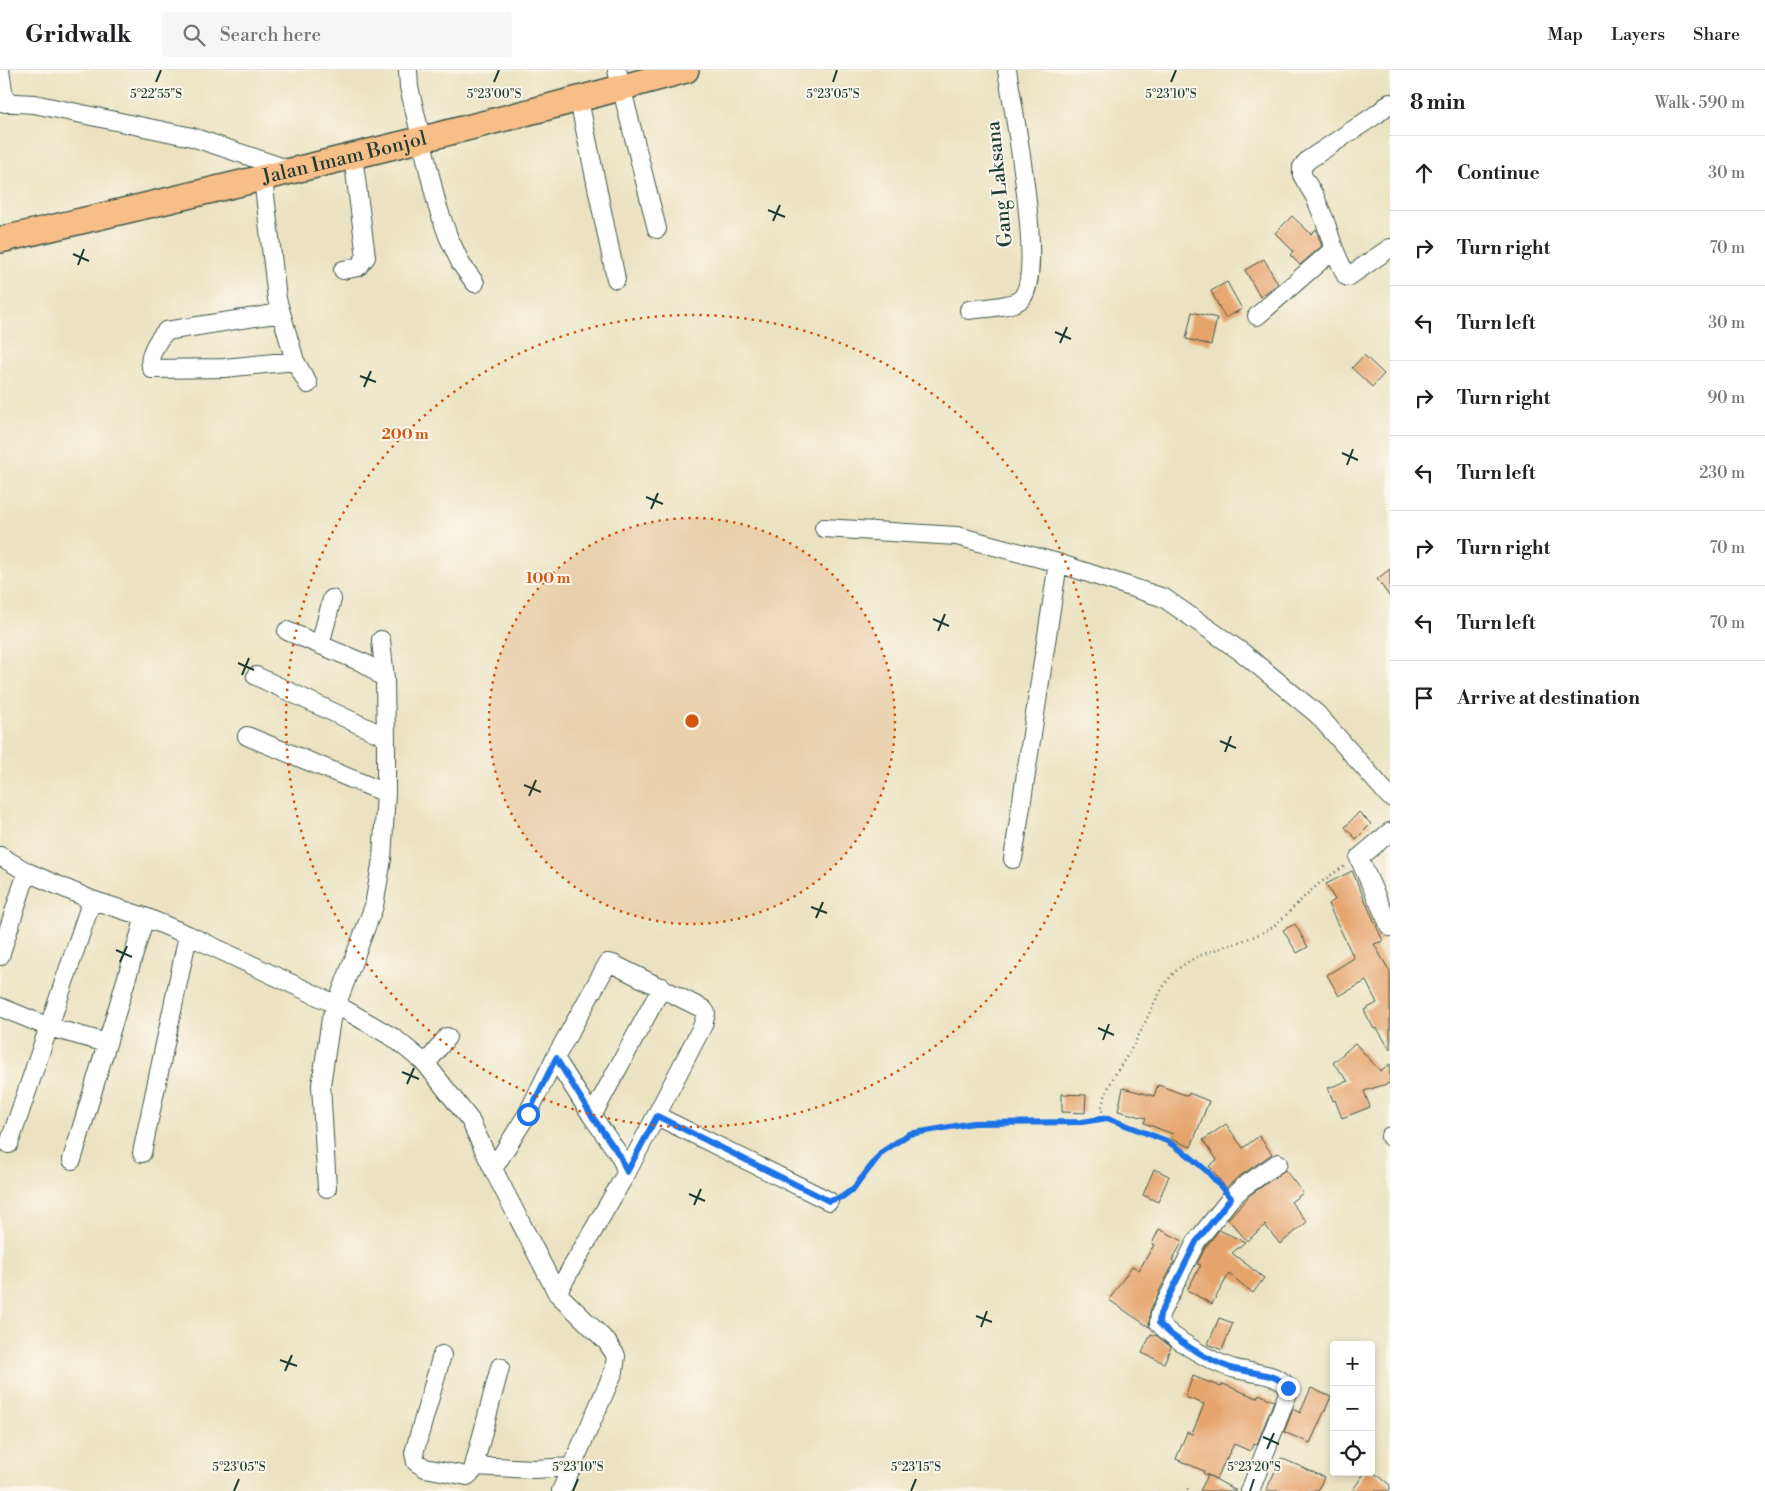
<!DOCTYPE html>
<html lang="en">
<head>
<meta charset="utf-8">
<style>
  :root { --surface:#fff; --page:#f6f6f6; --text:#202124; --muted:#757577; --line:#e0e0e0 }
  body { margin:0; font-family:"Libre Bodoni",serif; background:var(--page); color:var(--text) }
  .controls { position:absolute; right:15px; bottom:15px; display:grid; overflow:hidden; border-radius:5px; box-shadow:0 2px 8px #0003 }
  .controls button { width:45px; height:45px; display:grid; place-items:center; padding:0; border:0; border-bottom:1px solid var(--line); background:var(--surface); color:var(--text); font:25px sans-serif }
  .stop { position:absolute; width:15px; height:15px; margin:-11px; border:4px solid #1a73e8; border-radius:50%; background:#fff }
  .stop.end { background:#1a73e8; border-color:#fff; box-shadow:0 1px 5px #0008 }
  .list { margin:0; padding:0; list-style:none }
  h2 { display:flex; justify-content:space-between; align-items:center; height:65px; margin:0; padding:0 20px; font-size:21px }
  h2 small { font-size:16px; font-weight:400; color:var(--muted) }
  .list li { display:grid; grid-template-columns:32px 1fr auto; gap:15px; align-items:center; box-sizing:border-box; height:75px; padding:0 20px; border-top:1px solid var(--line) }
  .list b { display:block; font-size:19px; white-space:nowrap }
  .list em { font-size:16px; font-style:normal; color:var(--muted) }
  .icon { flex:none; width:28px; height:28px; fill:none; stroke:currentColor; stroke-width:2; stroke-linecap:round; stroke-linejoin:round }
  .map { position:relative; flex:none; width:1390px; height:1421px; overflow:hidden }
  header { display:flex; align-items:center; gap:30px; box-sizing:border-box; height:70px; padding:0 25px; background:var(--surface); border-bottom:1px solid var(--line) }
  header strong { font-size:24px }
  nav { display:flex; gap:28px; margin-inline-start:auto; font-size:18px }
  .search { width:350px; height:45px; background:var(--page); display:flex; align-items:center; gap:12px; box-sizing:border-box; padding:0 18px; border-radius:5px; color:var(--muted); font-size:19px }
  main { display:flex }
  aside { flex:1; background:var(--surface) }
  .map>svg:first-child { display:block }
</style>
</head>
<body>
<header>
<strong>Gridwalk</strong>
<div class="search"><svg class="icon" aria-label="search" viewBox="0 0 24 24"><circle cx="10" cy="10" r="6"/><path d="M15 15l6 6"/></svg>Search here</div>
<nav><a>Map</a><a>Layers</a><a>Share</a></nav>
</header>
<main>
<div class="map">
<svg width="1390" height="1421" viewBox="0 0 1390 1421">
  <rect width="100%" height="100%" fill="#fbf7ec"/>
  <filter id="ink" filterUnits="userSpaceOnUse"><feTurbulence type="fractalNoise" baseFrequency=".02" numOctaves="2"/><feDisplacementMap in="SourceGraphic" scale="10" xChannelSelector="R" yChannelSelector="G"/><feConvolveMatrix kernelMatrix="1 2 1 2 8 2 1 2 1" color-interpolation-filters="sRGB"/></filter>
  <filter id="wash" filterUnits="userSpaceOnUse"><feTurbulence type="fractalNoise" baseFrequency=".0096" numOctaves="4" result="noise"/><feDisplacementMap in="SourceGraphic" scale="20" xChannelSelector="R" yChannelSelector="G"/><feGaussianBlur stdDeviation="1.12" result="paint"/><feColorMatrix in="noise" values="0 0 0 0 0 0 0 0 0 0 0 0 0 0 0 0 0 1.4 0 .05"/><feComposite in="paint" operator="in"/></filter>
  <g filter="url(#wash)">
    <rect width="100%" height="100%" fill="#eae2c0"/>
    <g id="blocks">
      <!-- building -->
      <path fill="#e6a46d" d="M1292,146l19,18 5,-5 6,17 -22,19 -10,-10 3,-4 -18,-18z
        M1264,189l14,25 -18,13 -15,-27z
        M1227,212l15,27 -17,9 -14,-27z
        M1192,242l25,6 -6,27 -25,-6z
        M1364,285l20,19 -12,13 -20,-19z
        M1390,499v28l-13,-18z
        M1359,742l12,12 -15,15 -11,-12z
        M1352,801l31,70 -9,3 16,28v78l-13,-22 -3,1 -10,-19 13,-7 -11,-22 -27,15 -12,-21 27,-17 -26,-54 7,-4 -9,-16z
        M1295,854l13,23 -11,6 -14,-23z
        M1355,973l25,28 10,-7v19l-26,8 6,16 -28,11 -7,-18 -2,1 -5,-13 20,-7 -15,-18z
        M1158,1015l30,11 1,-3 20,8 -18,46 -20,-8 2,-5 -29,-11 2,-5 -28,-7 5,-23 31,8z
        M1062,1024l24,1 -1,18 -23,-1z
        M1226,1054l17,24 16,-12 13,18 -35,24 -11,10 -17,-22 8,-6 -14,-20z
        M1154,1099l15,7 -11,26 -15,-7z
        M1285,1100l18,23 -12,9 16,20 -27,22 -15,-19 -18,16 -19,-22 22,-24z
        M1159,1159l24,12 -11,19 2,2 -24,48 -1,17 -40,-27 23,-34 7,4 15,-25 -2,-1z
        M1219,1160l26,12 -13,11 32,25 -11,15 -24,-19 -17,30 -25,-14 14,-25 -4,-1 8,-16z
        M1219,1248l14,5 -11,27 -14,-6z
        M1151,1264l6,2 14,11 -7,16 -22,-10z
        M1193,1306l28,11 2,-3 34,14 2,-4 15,7 -17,43 -3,-1 -4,8 -16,-7 -18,35 -13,-6 1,-2 -28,-12 11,-27 5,2 12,-30 -19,-7z
        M1311,1318l20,9 -21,46 -26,-11 9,-23 7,4z
        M1281,1388l43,19 -6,14h-52z
        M1365,1402h7l8,5 10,8v6h-38z
        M1208,1405l29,16h-37z"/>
    </g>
  </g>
  <g filter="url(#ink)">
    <use href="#blocks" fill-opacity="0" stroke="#3d5649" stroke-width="1"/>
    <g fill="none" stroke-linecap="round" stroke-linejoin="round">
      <defs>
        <path id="minor" d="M408,0l1,17 28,118 11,31 13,28 14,19
          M617,0l40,159
          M0,1l5,32
          M579,30l37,179
          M0,32l34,2 158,33 101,34
          M263,108l14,121 18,62 13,23
          M1334,179l12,27 2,1 42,-29
          M343,200l15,-3 8,-10 -13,-101
          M969,240c13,-2 43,-3 52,-11 25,-25 -8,-191 -14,-229
          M281,243l-115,18c-8,8 -20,27 -14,38l72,-1 71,-7
          M1257,246l77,-67 -9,-28 -10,-24 -13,-22v-8l6,-7 69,-46 13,-11
          M824,458l133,8 101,27 106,35 79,55 74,61 73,83
          M287,561l79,33 19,15
          M320,575l12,-46
          M256,606l130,61
          M247,666l139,57
          M1390,762l-31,26 31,69
          M0,786l27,16 65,28 53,17 43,18 149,70 57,33 32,26 44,56 23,49
          M1013,789l45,-296
          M0,886l27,-84
          M0,937l49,20 58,16
          M555,988l37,58 28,40 7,16 76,-147 3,-12 -3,-4 -90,-45 -5,-1 -53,95 -27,55 -35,56 64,124 50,49 9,14 -2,15 -53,120
          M426,994l21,-27
          M592,1046l70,-129
          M657,1046l172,85
          M1390,1066v1
          M9,1074l83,-244
          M142,1083l46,-218
          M72,1090l73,-243
          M327,1118l-6,-103 10,-66 43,-113 8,-47 4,-66v-56l-1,-58 -4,-39
          M557,1223l70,-121
          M442,1285l-28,98 2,9 9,6 42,8 5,-4 2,-6 60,3 38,-2
          M474,1396l26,-99
          M1250,1421l38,-98c0,-3 -1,-7 -4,-10 -14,-11 -36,-10 -52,-15 -21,-6 -59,-29 -73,-45l1,-9 36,-72 35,-44 12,-11 35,-24"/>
        <g id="highway">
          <path id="s1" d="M0,170c229,-54 459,-107 686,-170"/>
        </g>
      </defs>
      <!-- minor casing -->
      <use href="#minor" stroke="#3d5649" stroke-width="20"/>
      <!-- highway casing -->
      <use href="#highway" stroke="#3d5649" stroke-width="28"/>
      <!-- path -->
      <path stroke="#3d5649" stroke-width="2.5" stroke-dasharray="1 4" stroke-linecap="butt" d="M1222,1118c-16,-18 -34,-36 -55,-47 -12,-6 -58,-20 -63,-26 -5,-5 0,-16 2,-21 6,-18 19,-33 28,-50 13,-22 25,-59 44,-75 24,-21 66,-24 93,-41 11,-7 21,-20 31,-29 14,-14 28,-24 45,-34
        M844,1126l10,-7 28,-37 27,-18 64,-11 109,-1 25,-4
        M1187,1419l4,2"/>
      <!-- minor -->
      <use href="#minor" stroke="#fff" stroke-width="18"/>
      <!-- highway -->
      <use href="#highway" stroke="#f7be88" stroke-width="25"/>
    </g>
  </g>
  <g fill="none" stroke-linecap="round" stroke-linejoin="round" filter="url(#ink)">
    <!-- route -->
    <path stroke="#1a73e8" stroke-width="6" d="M528,1044l28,-56 36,58 28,40 7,16 30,-56 172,85 13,-4 12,-9 28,-36 27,-18 64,-11 109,-1 25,-4 60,23 21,14 20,17 23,26 -35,44 -36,72 -1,9c15,17 51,38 72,45 16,5 47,4 57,20"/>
  </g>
  <!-- ticks -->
  <path fill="none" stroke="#1f3d34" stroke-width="2" d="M156,12l5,-12M494,12l5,-12M833,12l4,-12M1171,12l5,-12M768,140l17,7M773,151l7,-16M73,184l16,7M78,195l6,-16M1055,262l16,7M1060,273l7,-16M360,306l16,6M364,317l7,-16M1342,383l16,7M1347,395l6,-16M646,427l17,7M651,439l7,-16M933,549l16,7M938,561l7,-17M238,593l16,7M242,605l7,-17M1220,671l16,7M1225,682l6,-16M524,715l17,7M529,726l7,-16M811,837l16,6M816,848l7,-16M116,880l16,7M120,892l7,-16M1098,958l16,7M1103,970l6,-16M402,1002l17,7M407,1014l7,-16M689,1124l16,7M694,1135l7,-16M976,1246l16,6M981,1257l6,-16M280,1290l17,6M285,1301l7,-16M1263,1367l16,7M1267,1379l7,-16M234,1421l5,-12M573,1421l5,-12M911,1421l5,-12M1250,1421l4,-12"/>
  <!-- distance rings -->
  <circle cx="692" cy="651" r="203" fill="#d45610" fill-opacity=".12"/>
  <g fill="none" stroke="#d45610" stroke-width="2.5" stroke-dasharray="2.5 5">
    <circle cx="692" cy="651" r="203"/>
    <circle cx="692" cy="651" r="406"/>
  </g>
  <g text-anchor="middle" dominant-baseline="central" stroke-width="4" stroke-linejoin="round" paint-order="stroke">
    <!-- street labels -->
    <g font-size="20" fill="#1f3d34" stroke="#fbf7ec">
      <text stroke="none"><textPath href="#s1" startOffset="354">Jalan Imam Bonjol</textPath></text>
      <text transform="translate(1000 114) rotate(-96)">Gang Laksana</text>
    </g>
  </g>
  <g font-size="12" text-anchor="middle" fill="#1f3d34" stroke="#fbf7ec" stroke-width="4" stroke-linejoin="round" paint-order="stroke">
    <text x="494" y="28">5°23'00"S</text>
    <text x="833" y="28">5°23'05"S</text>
    <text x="1171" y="28">5°23'10"S</text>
    <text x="156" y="28">5°22'55"S</text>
    <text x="239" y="1401">5°23'05"S</text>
    <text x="578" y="1401">5°23'10"S</text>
    <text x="916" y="1401">5°23'15"S</text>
    <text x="1254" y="1401">5°23'20"S</text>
  </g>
  <circle cx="692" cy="651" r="8" fill="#d45610" stroke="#fbf7ec" stroke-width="2.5"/>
  <g font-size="15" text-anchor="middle" font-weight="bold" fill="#d45610" stroke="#fbf7ec" stroke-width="4" stroke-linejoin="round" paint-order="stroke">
    <text x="405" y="369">200 m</text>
    <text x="548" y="513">100 m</text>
  </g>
</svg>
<div class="controls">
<button>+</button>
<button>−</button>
<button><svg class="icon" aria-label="locate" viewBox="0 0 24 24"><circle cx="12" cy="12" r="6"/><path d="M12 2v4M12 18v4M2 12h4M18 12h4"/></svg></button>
</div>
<div class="stop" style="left:528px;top:1044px"></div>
<div class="stop end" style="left:1288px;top:1318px"></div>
</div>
<aside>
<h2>8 min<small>Walk · 590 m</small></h2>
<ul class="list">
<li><svg class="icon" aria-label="ahead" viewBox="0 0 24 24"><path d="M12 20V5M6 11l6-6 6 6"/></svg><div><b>Continue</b></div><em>30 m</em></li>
<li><svg class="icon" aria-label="right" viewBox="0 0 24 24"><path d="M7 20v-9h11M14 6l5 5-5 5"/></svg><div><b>Turn right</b></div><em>70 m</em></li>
<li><svg class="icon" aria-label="left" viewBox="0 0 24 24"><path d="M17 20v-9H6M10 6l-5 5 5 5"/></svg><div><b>Turn left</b></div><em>30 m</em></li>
<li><svg class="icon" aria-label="right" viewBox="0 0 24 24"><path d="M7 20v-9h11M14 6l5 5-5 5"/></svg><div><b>Turn right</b></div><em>90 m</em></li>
<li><svg class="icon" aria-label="left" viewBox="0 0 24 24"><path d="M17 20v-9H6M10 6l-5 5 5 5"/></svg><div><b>Turn left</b></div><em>230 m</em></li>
<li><svg class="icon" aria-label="right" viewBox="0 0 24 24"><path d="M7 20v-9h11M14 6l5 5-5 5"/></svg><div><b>Turn right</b></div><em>70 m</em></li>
<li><svg class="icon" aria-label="left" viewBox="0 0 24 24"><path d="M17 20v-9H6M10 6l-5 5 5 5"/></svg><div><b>Turn left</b></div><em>70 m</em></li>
<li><svg class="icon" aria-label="arrive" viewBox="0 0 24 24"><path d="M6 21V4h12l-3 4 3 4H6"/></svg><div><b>Arrive at destination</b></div></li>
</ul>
</aside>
</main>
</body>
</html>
